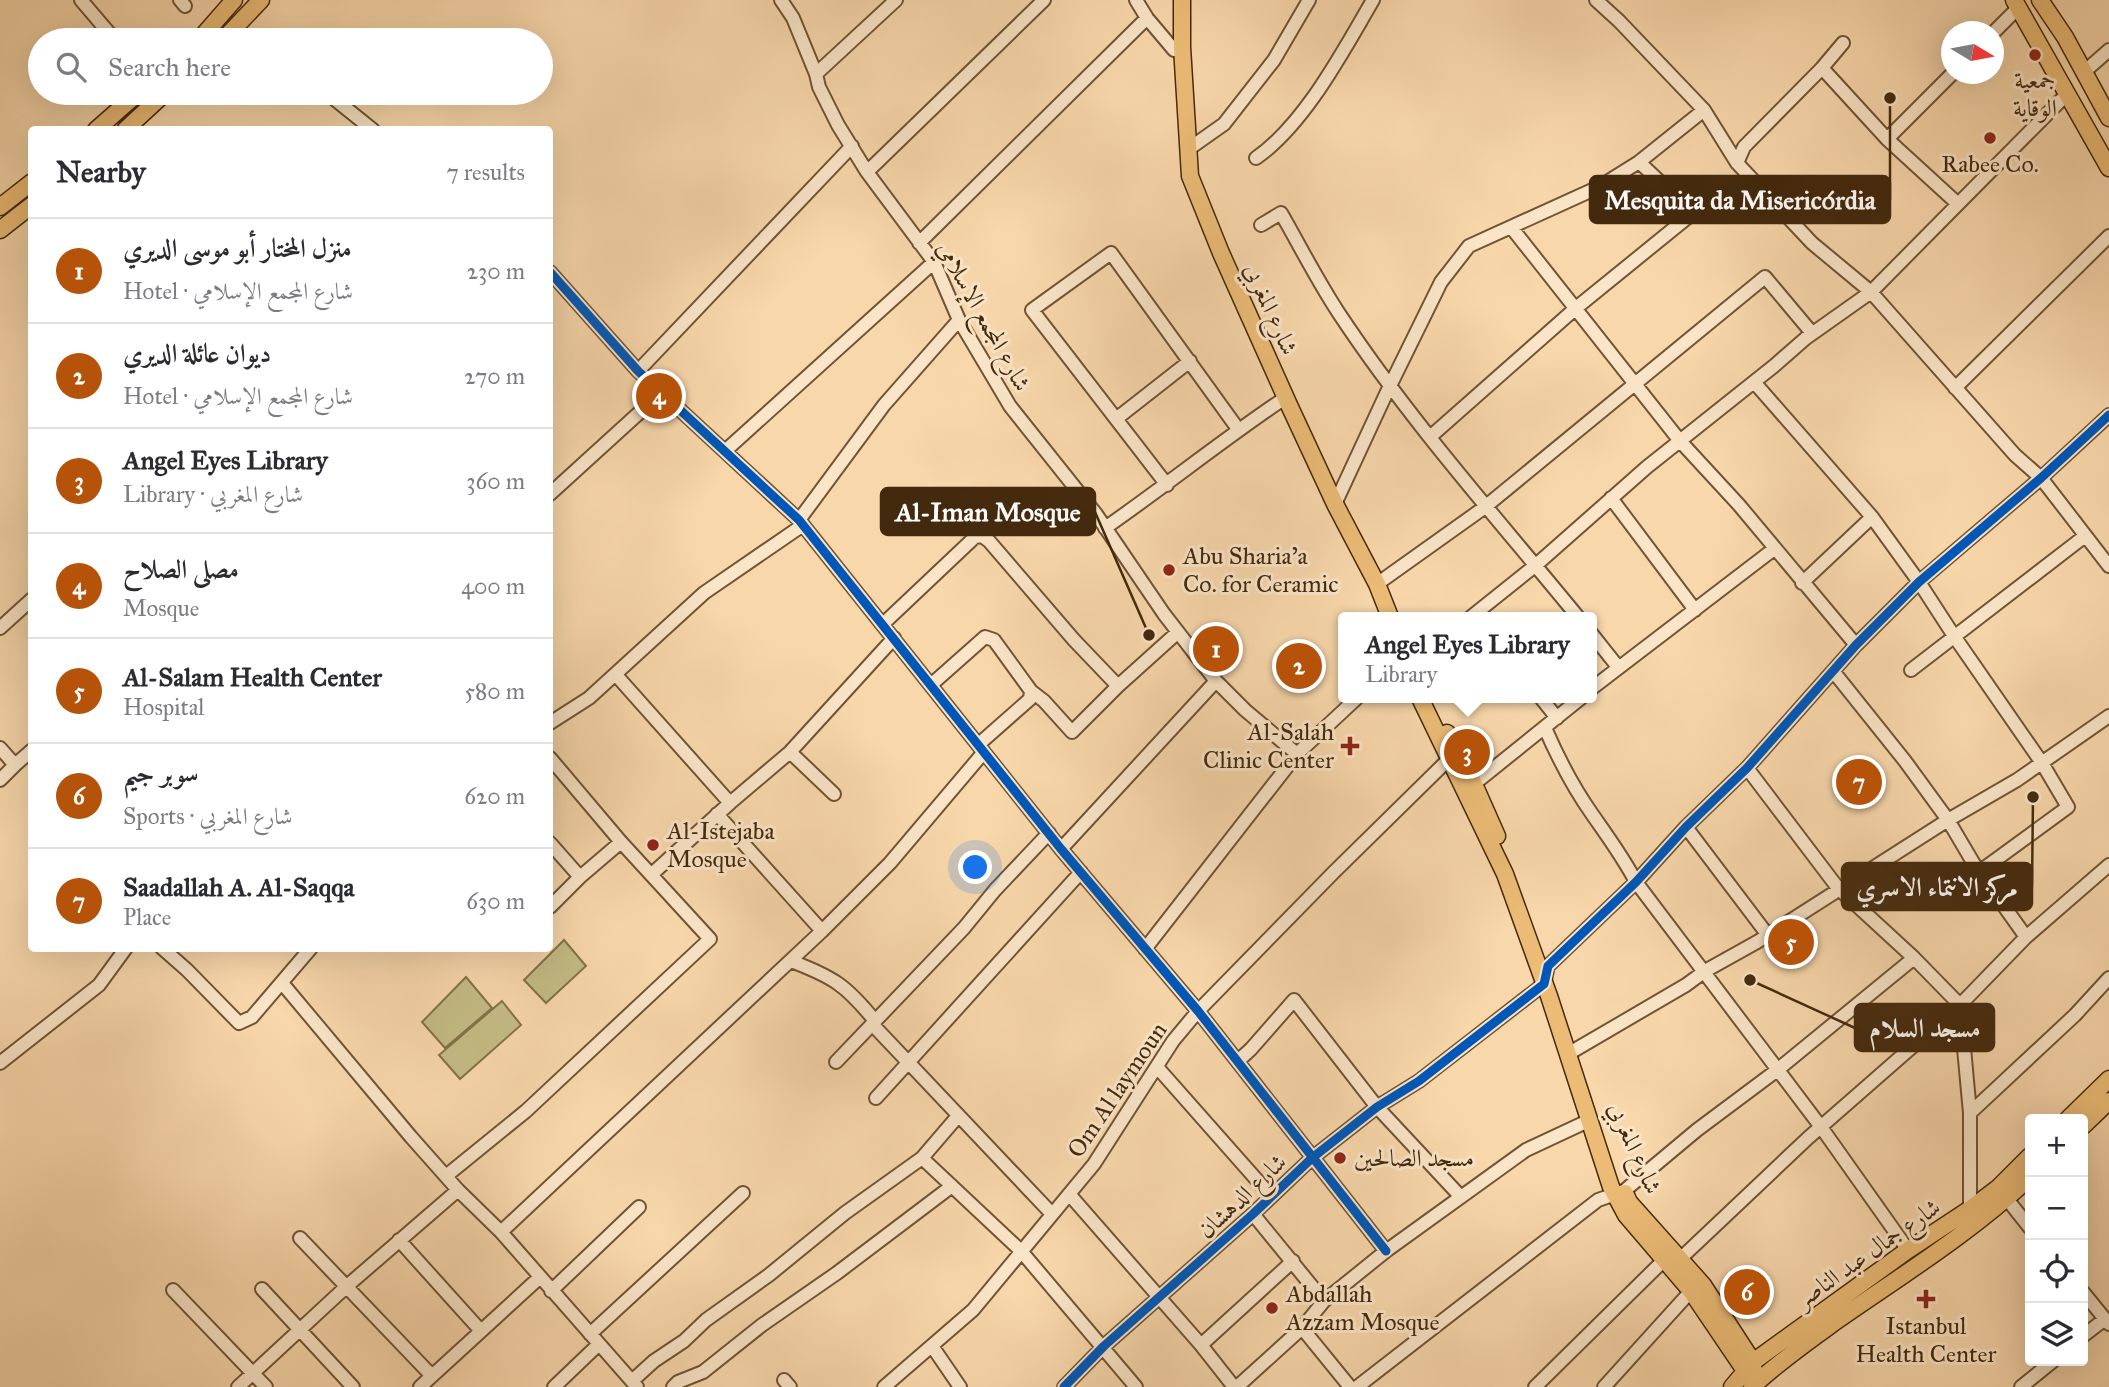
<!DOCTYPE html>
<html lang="en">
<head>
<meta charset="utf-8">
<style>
  :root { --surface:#fff; --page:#f2f2f3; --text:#2b2b33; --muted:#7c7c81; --line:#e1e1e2; --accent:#b45309 }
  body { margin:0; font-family:"IM FELL Great Primer",Amiri,serif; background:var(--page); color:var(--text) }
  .controls { position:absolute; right:21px; bottom:21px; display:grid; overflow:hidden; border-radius:7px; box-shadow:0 7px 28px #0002 }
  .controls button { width:63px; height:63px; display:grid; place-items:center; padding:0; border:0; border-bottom:2px solid var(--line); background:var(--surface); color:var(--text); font:35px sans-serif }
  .compass { position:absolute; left:1941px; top:21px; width:63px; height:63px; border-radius:50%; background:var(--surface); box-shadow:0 7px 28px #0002; rotate:100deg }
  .you { position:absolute; left:976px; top:868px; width:24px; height:24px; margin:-18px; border:5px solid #fff; border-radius:50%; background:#1a73e8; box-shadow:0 0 0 10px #1a73e833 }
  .badge { display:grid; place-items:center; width:46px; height:46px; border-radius:50%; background:var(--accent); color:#fff; font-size:23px; font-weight:700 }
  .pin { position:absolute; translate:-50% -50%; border:4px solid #fff; box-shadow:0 2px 7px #0006 }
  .popup { position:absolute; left:1338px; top:612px; width:259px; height:91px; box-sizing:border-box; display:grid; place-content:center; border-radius:7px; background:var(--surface); filter:drop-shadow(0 2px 5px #0005); font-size:23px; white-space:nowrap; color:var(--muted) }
  .popup b { font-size:26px; color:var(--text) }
  .popup::after { content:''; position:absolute; left:50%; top:100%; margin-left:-14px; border:14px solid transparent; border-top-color:var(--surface) }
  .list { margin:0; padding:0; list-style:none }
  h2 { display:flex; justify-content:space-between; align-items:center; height:91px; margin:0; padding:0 28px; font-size:30px }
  h2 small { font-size:23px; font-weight:400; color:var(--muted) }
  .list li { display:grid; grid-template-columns:46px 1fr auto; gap:21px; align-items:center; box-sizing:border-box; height:105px; padding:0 28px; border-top:2px solid var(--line) }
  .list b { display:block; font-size:26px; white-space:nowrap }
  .list p { margin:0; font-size:23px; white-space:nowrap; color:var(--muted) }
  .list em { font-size:23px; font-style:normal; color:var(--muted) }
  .icon { flex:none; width:38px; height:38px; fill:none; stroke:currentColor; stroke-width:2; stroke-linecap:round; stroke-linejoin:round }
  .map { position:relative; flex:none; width:2109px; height:1387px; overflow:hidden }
  .search { position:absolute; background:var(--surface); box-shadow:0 7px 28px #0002; left:28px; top:28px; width:525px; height:77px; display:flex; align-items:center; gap:18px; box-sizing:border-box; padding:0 24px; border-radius:38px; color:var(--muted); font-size:26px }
  .panel { position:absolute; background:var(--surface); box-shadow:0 7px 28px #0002; left:28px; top:126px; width:525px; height:826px; border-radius:7px }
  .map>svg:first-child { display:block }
</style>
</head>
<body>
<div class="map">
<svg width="2109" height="1387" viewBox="0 0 2109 1387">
  <rect width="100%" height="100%" fill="#f8d7ab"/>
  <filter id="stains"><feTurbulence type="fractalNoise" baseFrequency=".00286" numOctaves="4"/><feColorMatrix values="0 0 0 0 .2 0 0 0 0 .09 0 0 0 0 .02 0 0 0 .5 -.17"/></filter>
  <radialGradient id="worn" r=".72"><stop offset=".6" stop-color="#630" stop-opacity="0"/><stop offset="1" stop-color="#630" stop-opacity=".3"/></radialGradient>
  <!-- green -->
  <path fill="#c4bc84" stroke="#847248" stroke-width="2" d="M564,940l22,26 -40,37 -22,-23z
    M466,977l26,31 -47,40 -23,-26z
    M502,1001l19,24 -61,54 -21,-24z"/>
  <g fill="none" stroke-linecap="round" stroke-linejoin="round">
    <defs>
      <path id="minor" d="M81,0l34,40
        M180,0l5,6
        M781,0l12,18 23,56 3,13 19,38 29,47 67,90 25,58 51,86 86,108 68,100 52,67 29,29 52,44
        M1136,0l11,18
        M1596,0l23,21 85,89 33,53 75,80 59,49 144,163 26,23 68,88
        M235,29l17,11
        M1994,32l24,-24
        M1822,68l65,71 71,65
        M2084,72l25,-22
        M816,74l80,-74
        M327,93l46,37
        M1887,139l65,-65
        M1190,148l34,-24 50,-64 35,-60
        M1256,158c49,-34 87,-107 117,-158
        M1737,163l7,-16 78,-79 21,-25
        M867,172l177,-172
        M1261,225l20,-12c19,33 37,69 59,102 71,107 157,203 238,302
        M1511,227l169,214 59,64 117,140
        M919,243l228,-225 27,32
        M550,272l88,99 161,149 262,329 137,162 188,240
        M638,371l214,-225
        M1754,382l118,135 47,65 35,54 88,127 26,44 -89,65
        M1955,388l154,-152
        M1116,419l74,-58
        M1430,437l146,-129 117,-95 -54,-51
        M725,451l209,-189
        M1167,485l-135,-175 79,-57 127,176
        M550,494l112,-102
        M1611,498l84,112
        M1335,504l51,-110 55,-112 28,-36 130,-59 40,-25 65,-52
        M799,520l85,-115 75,-85
        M1105,528c59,-41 115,-86 174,-126
        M1802,583l70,-66
        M1377,584l108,-77 280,-230 47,56
        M1471,617l65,-52 111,-98 127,-101 32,-28 65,-46 196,-198
        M883,624l92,-87 7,-1 7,5 85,99 44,46 60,-54
        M0,628l32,-29
        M1591,633l27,34
        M1911,670l174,-134
        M1833,671l72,90 43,59 26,44 52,73
        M616,675l114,128
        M932,684l53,-47 9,3 37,51 -1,8 -51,45
        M1591,689l183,-140
        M1031,691l13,10 28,31 46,-46
        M1541,698l16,20
        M550,723l39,-25 115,-105 99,-68
        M1545,728c13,30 28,59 47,86 16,23 31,43 44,68l185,245 87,123
        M0,748l15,17 17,-15
        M790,752l44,42
        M1747,768l91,120 76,70 46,47 10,108v96
        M0,780l15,-15
        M1474,784l107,-86
        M717,814l105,117 68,-68 94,-111
        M1686,827l81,107
        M550,843l30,34
        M1061,849l155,-168
        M652,874l78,-71 60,-51 104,-114
        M550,907l30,-30 41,-35
        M162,948l25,22 52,53 13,-6 59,-69
        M1145,949l152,-195 60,-56
        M791,961c42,16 55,24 84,60
        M282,983l129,154 47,53 43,42 136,155
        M872,1024l180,190
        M1573,1051l113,-66 19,-14 52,-29 191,-122 69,-40 92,-64
        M1238,1061l13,-12 43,-49 83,107 84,90
        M836,1062l128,-134 31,-38 54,-57
        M0,1063l99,-78 27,-37
        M1157,1067l114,129
        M876,1098l205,-226
        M1970,1113l105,-98 34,-37
        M922,1158l99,93 115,136
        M446,1176l80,-65 184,-172 -89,-97 -71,-84
        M1069,1194l132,151 33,42
        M2007,1199l23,29
        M1253,1214l71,87
        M501,1232l321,-301
        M300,1238l132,138
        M399,1240l82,91
        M1680,1259l128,-121 152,-133 66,-68 83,-72
        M262,1289l91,98
        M173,1290l93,97
        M551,1291l88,-84
        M2083,1292l26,32
        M1302,1328l48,59
        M590,1334l153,-141
        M2083,1336l22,-17
        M1201,1345l92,-84
        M932,1346l28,41
        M784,1380l6,7
        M632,1381l22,-20 30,-20 22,-21 63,-45 76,-62 77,-55 36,-42
        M238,1387l109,-101 111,-96
        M420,1387l119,-109
        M554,1387l45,-43
        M673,1387l5,-5 25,-10 59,-47 75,-52 115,-87
        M884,1387l89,-77 121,-146 79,-123 25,-30 136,-139 115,-113
        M1064,1387l40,-41 149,-132 59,-56 65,-51 42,-26 125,-97 4,-18 88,-84 50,-55 61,-59 109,-123 63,-63 122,-104 68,-63
        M1237,1387l65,-59 22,-27 62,-50 140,-101 62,-29
        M1357,1387l241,-187 26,-9 73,-61 79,-59 138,-113
        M1535,1387l129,-127
        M1604,1387l87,-96
        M2021,1387l32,-26"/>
      <path id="major" d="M1182,0v47l8,129 31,77 68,152 46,99 42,80 13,33
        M2014,0l95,168
        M2040,0l25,37 44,81
        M199,40l35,-40
        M223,40l38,-40
        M96,130l42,-37
        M125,130l40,-37
        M0,207l32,-25
        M0,230l32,-25
        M1420,698l85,176 44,122 62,191 15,28 65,76 63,93
        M1447,733l27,51 23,52
        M2068,1119l41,-40
        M2083,1126l26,-25
        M1625,1193l4,9 74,83 50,77 1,20
        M1732,1387l21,-25 155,-112 62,-41 29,-22 31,-31
        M1752,1387c24,-23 53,-43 80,-63 67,-47 139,-91 198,-147"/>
    </defs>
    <!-- minor casing -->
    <use href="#minor" stroke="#705434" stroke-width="16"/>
    <!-- major casing -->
    <use href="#major" stroke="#43290d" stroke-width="19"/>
    <!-- minor -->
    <use href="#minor" stroke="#fae5c8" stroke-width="12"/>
    <!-- major -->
    <use href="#major" stroke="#ecbc76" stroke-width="16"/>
    <defs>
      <path id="cycleway" d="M550,272l88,99 161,149 262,329 137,162 188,240
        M1064,1387l40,-41 149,-132 59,-56 65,-51 42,-26 125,-97 4,-18 88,-84 50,-55 61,-59 109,-123 63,-63 122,-104 68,-63"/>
    </defs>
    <!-- cycleway casing -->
    <use href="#cycleway" stroke="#fae5c8" stroke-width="13"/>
    <!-- cycleway -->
    <use href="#cycleway" stroke="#0057b8" stroke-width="9"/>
  </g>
  <!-- markers -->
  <g fill="#8f2418" stroke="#fae5c8" stroke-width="2.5">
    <circle cx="2035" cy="55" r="7"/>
    <circle cx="1990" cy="138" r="7"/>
    <circle cx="1169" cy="570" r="7"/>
    <path d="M1346.5 735.5h7v7h7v7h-7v7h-7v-7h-7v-7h7z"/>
    <circle cx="653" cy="845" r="7"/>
    <circle cx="1340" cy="1158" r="7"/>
    <path d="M1922.5 1288.5h7v7h7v7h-7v7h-7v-7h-7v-7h7z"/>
    <circle cx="1272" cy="1308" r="7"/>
  </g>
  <g text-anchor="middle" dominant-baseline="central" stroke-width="6" stroke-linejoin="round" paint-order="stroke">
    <!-- poi labels -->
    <g font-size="24" fill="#43290d" stroke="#fae5c8" text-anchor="start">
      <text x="2035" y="80" text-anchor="middle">جمعية<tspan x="2035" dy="28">الوقاية</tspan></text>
      <text x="1990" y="164" text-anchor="middle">Rabee Co.</text>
      <text x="1183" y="556">Abu Sharia'a<tspan x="1183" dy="28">Co. for Ceramic</tspan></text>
      <text x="1334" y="732" text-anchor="end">Al-Salah<tspan x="1334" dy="28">Clinic Center</tspan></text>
      <text x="667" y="831">Al-Istejaba<tspan x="667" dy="28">Mosque</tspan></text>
      <text x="1354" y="1158">مسجد الصالحين</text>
      <text x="1286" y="1294">Abdallah<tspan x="1286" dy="28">Azzam Mosque</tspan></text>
      <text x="1926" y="1326" text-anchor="middle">Istanbul<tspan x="1926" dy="28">Health Center</tspan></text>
    </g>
    <!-- street labels -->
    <g font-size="24" fill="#43290d" stroke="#fae5c8">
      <text transform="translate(1271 309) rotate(66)">شارع المغربي</text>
      <text transform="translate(984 316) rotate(61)">شارع المجمع الإسلامي</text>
      <text transform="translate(1117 1090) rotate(-56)">Om Al laymoun</text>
      <text transform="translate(1635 1148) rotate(66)">شارع المغربي</text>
      <text transform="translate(1242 1196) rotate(-43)">شارع الدهشان</text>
      <text transform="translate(1868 1253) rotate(-35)">شارع جمال عبد الناصر</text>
    </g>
  </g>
  <!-- callouts -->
  <path fill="none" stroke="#43290d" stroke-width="2.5" d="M1890 98L1890 200M1149 635L1095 512M2033 797L2032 887M1750 980L1855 1028"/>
  <g fill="#43290d" stroke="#fae5c8" stroke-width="2.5">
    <circle cx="1890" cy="98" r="7"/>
    <circle cx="1149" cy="635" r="7"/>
    <circle cx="2033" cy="797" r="7"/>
    <circle cx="1750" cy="980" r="7"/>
  </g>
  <g fill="#43290d" stroke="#43290d" stroke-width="2.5">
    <rect x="1590" y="176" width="300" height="47" rx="7"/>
    <rect x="881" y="488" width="214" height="47" rx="7"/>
    <rect x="1842" y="863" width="190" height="47" rx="7"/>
    <rect x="1855" y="1004" width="139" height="47" rx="7"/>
  </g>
  <g font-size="26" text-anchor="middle" font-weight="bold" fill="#fff">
    <text x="1740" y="209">Mesquita da Misericórdia</text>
    <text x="988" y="521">Al-Iman Mosque</text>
    <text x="1937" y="896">مركز الانتماء الاسري</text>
    <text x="1925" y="1037">مسجد السلام</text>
  </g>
  <rect width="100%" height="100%" filter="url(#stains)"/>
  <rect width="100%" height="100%" fill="url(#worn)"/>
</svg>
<div class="controls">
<button>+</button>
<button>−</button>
<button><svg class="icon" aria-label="locate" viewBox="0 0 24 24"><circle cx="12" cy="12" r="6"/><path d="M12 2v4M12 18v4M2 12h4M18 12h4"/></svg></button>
<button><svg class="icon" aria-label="layers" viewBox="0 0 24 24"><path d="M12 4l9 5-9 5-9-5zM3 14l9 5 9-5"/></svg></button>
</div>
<svg class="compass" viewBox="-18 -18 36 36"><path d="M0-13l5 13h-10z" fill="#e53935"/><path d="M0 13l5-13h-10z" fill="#7c7c81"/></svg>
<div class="you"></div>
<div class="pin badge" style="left:1216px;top:649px">1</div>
<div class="pin badge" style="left:1299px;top:666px">2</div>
<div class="pin badge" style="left:1467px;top:752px">3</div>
<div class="popup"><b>Angel Eyes Library</b>Library</div>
<div class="pin badge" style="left:659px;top:396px">4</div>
<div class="pin badge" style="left:1791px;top:942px">5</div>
<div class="pin badge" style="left:1747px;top:1292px">6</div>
<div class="pin badge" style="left:1859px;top:782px">7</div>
<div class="search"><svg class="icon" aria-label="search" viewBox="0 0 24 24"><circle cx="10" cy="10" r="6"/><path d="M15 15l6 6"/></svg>Search here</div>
<section class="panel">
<h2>Nearby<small>7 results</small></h2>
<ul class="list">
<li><span class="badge">1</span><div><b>منزل المختار أبو موسى الديري</b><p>Hotel · شارع المجمع الإسلامي</p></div><em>230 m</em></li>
<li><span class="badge">2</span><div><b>ديوان عائلة الديري</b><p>Hotel · شارع المجمع الإسلامي</p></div><em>270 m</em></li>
<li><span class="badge">3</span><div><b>Angel Eyes Library</b><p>Library · شارع المغربي</p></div><em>360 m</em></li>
<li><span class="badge">4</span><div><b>مصلى الصلاح</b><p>Mosque</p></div><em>400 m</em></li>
<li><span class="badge">5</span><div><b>Al-Salam Health Center</b><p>Hospital</p></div><em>580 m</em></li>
<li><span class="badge">6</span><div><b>سوبر جيم</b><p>Sports · شارع المغربي</p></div><em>620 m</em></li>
<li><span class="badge">7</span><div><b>Saadallah A. Al-Saqqa</b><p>Place</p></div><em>630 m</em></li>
</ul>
</section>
</div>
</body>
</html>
